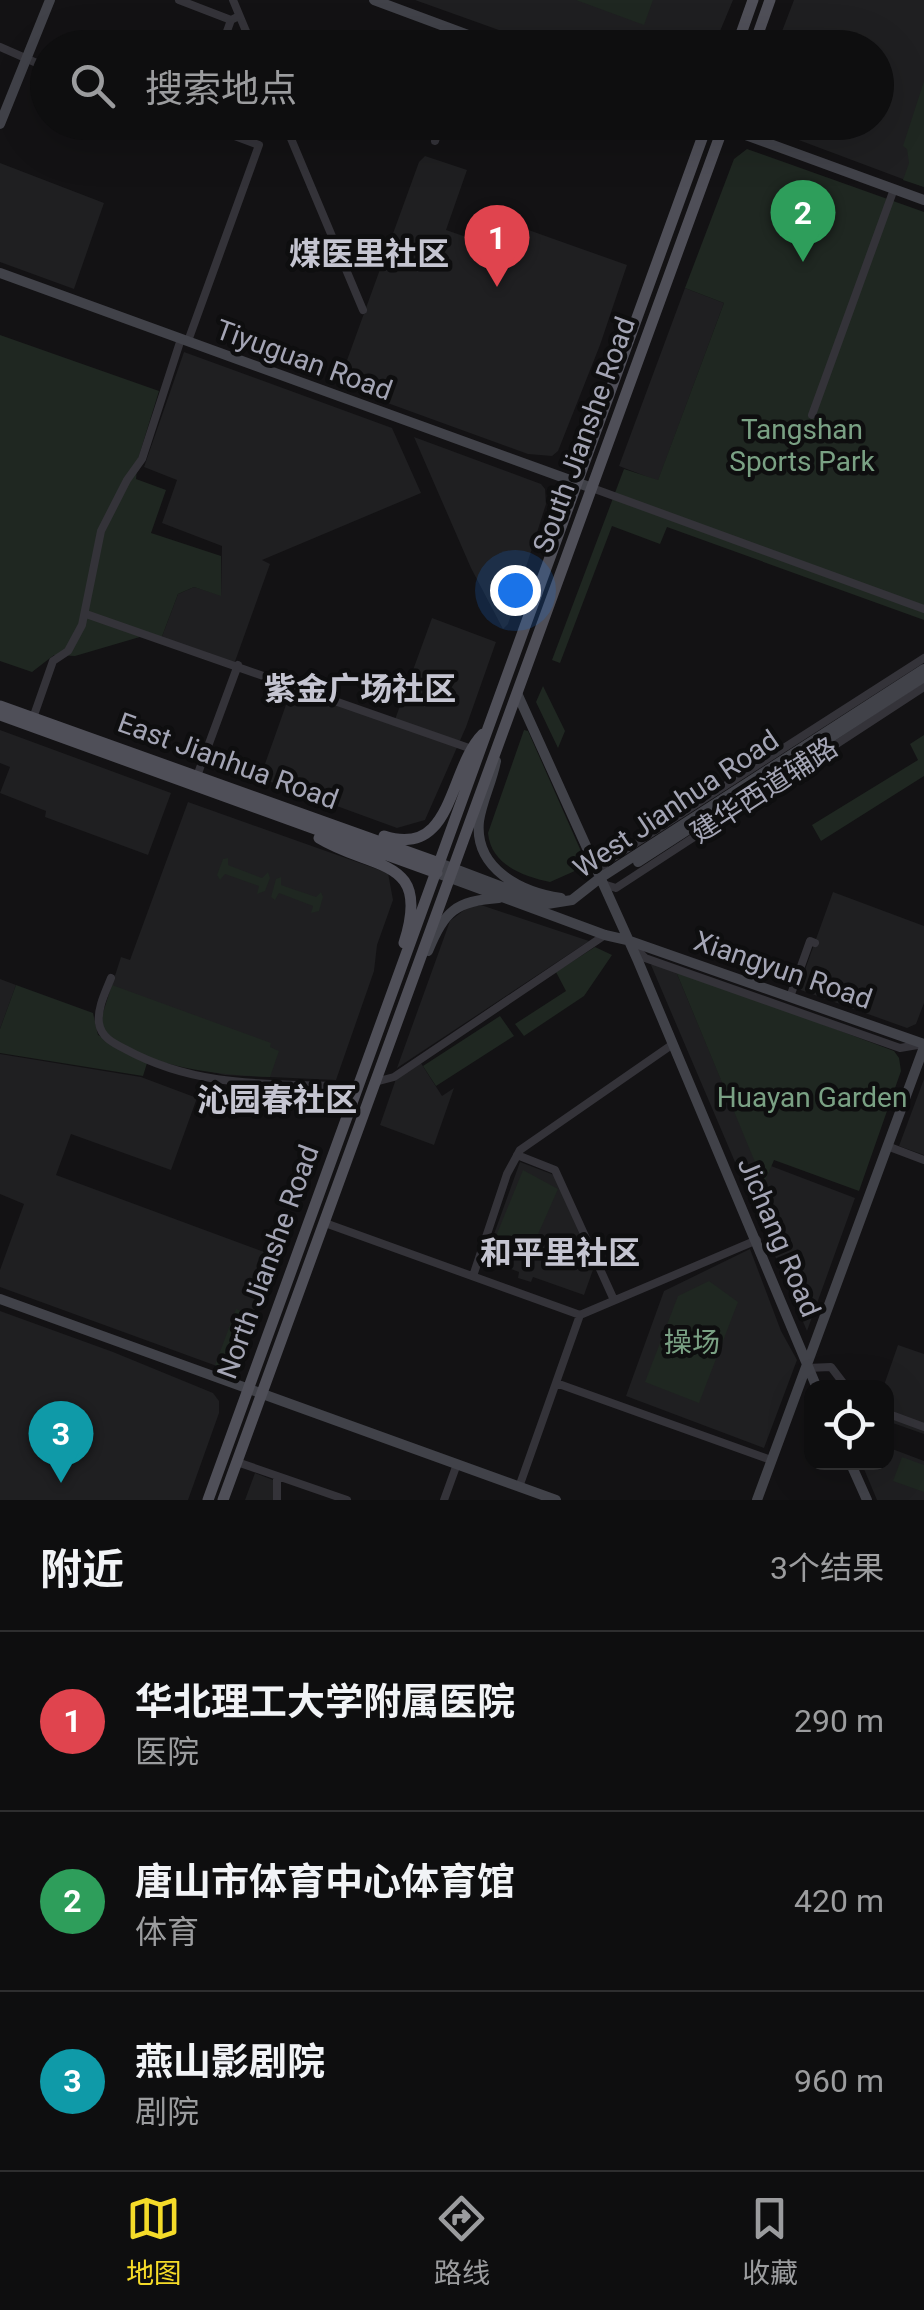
<!DOCTYPE html>
<html lang="zh">
<head>
<meta charset="utf-8">
<style>
  :root { --surface:#0e0e0f; --page:#171718; --text:#f1f3f6; --muted:#9b9c9e; --line:#2e2e2f; --accent:#f5db29 }
  body { margin:0; font-family:Roboto,"Noto Sans SC",sans-serif; background:var(--page); color:var(--text) }
  .controls { position:absolute; right:30px; bottom:30px; display:grid; overflow:hidden; border-radius:20px; box-shadow:0 10px 40px #0002 }
  .controls button { width:90px; height:90px; display:grid; place-items:center; padding:0; border:0; border-bottom:2px solid var(--line); background:var(--surface); color:var(--text); font:50px sans-serif }
  .you { position:absolute; left:515px; top:590px; width:35px; height:35px; margin:-25px; border:8px solid #fff; border-radius:50%; background:#1a73e8; box-shadow:0 0 0 15px #1a73e833 }
  .badge { display:grid; place-items:center; width:65px; height:65px; border-radius:50%; background:var(--accent); color:#fff; font-size:32px; font-weight:700 }
  .pin { position:absolute; translate:-50% -82px; filter:drop-shadow(0 2px 5px #0008) }
  .pin::after { content:''; position:absolute; top:52px; width:35px; height:30px; background:inherit; clip-path:polygon(0 0,100% 0,50% 100%) }
  .list { margin:0; padding:0; list-style:none }
  h2 { display:flex; justify-content:space-between; align-items:center; height:130px; margin:0; padding:0 40px; font-size:42px }
  h2 small { font-size:32px; font-weight:400; color:var(--muted) }
  .list li { display:grid; grid-template-columns:65px 1fr auto; gap:30px; align-items:center; box-sizing:border-box; height:180px; padding:0 40px; border-top:2px solid var(--line) }
  .list b { display:block; font-size:38px; white-space:nowrap }
  .list p { margin:0; font-size:32px; white-space:nowrap; color:var(--muted) }
  .list em { font-size:32px; font-style:normal; color:var(--muted) }
  .icon { flex:none; width:55px; height:55px; fill:none; stroke:currentColor; stroke-width:2; stroke-linecap:round; stroke-linejoin:round }
  .map { position:relative; flex:none; width:924px; height:1500px; overflow:hidden }
  .search { position:absolute; background:var(--surface); box-shadow:0 10px 40px #0002; left:30px; right:30px; top:30px; height:110px; display:flex; align-items:center; gap:25px; box-sizing:border-box; padding:0 35px; border-radius:55px; color:var(--muted); font-size:38px }
  .sheet { height:670px; background:var(--surface) }
  nav { display:flex; justify-content:space-around; align-items:center; box-sizing:border-box; height:140px; border-top:2px solid var(--line); background:var(--surface); font-size:28px; color:var(--muted) }
  nav a { display:grid; justify-items:center; gap:5px }
  nav .on { color:var(--accent) }
  .map>svg:first-child { display:block }
</style>
</head>
<body>
<div class="map">
<svg width="924" height="1500" viewBox="0 0 924 1500">
  <rect width="100%" height="100%" fill="#131214"/>
  <!-- built -->
  <path fill="#1f1f21" d="M415,0h318l-20,48 -167,-1z
    M794,0h130v187l-168,-63 120,-2v-74l-100,-1z
    M425,156l42,14 -21,60 32,11 11,-25 138,49 -27,80 -42,106 -6,5 -24,-2 -190,-69 81,-223z
    M0,163l104,40 -30,86 -74,-27z
    M685,288l39,15 -66,178 -39,-15z
    M184,352l208,76 29,65 -159,67 8,4 -37,103 -72,-28 17,-45 16,-7 27,8 1,-49 -60,-23 15,-43 -33,-13z
    M414,437l127,47 4,5 1,15 -38,120 -5,5 -32,-61z
    M432,618l64,24 -30,85 -41,93 -28,8 -137,-50 32,-90 101,37z
    M0,730l171,63 -23,62 -103,-38 1,-6 -46,-18 10,-26 -10,-4z
    M188,802l200,71 5,27 -16,45 -3,26 -38,109 -111,-5 -70,-16 -53,-43 19,-59 9,3z
    M833,892l91,34v77l-8,21 -9,4 -109,-39z
    M481,905l108,36 -192,127 53,-147 18,-14z
    M656,962l19,7 89,213 7,-16 84,32 -48,133 -156,-366z
    M0,979l16,6 -16,44z
    M0,1054l141,23 56,21 -26,72 -100,-36 -15,41 219,81 -40,106 -4,4 -6,3 -225,-82v-17l24,-66 -24,-10z
    M419,1060l23,36 12,-8 -20,57 -54,-20 17,-49z
    M924,1079v76l-25,-9z
    M520,1162l34,13 40,92 -10,28 -51,-18 -2,5 -13,-4 1,-6 -34,-13z
    M750,1249l31,82 16,29 -33,88 -138,-52 38,-105z
    M0,1311l113,41 100,41 6,8v12l-31,87h-188z
    M898,1345l26,9v80l-37,-13 -1,-33h-3z
    M887,1447l37,14v39h-47l-13,-31 2,-6 20,-1z
    M255,1473l18,7v20h-28z"/>
  <!-- green -->
  <path fill="#1f2721" d="M576,0h77l-9,25z
    M924,81v106l-21,-7 6,-17 -2,-14 -4,-3z
    M747,149l177,63v408l-257,-93 -7,17 -48,-18 -52,137 -8,-3 72,-191 34,11 66,-177 -39,-15 49,-129z
    M0,335l159,56 -21,68 -2,20 30,11 -15,43 70,23v40l-27,-9 -16,7 -17,45 -11,-5 -75,22 -21,-1 -22,17 -32,-11z
    M543,686l22,45 -7,17 -22,-46z
    M524,730l4,1 56,127 -7,12 -27,12c-27,-6 -59,-17 -62,-49z
    M924,735v41l-103,65 -9,-16 106,-65 -8,-16z
    M228,858v7l34,13 6,-6 2,6 -5,13 -8,3 2,-8 -34,-12 -5,6 -3,-5 6,-16z
    M281,877v8l35,12 5,-5 2,5 -4,14 -8,2 2,-7 -34,-13 -4,7 -4,-3 5,-18z
    M595,947l17,8 -28,41 -60,40 -9,-12 51,-33 -10,-19z
    M675,969l219,82 5,7 2,13 -42,120 -85,-31 -10,24z
    M16,985l77,28 5,22 49,28 -4,13 -143,-23v-24z
    M112,985l159,58 -1,4 9,4 -9,26c-51,-2 -129,-9 -167,-47l-1,-14z
    M500,1016l14,20 -78,50 -13,-20z
    M523,1170l35,19 -26,59 -36,-12z
    M709,1281l29,21 -39,101 -54,-21 33,-86z
    M236,1309l17,6 -18,47 -10,7 -10,-4z
    M902,1457l22,8v27l-31,-11z"/>
  <g fill="none" stroke-linecap="round" stroke-linejoin="round">
    <!-- street -->
    <path stroke="#343339" stroke-width="8" d="M179,0l52,20 8,-4
      M233,0l20,48
      M0,47l48,21
      M221,48l10,-28
      M284,122l79,188
      M435,141l6,-19
      M188,341l71,-196 -62,-23
      M812,415l82,-226
      M592,488l332,121
      M86,614l383,134
      M33,718l20,-57 15,-10 14,-26 19,-94 26,-51 15,-21 39,-120
      M197,776l41,-111
      M600,878l5,-15 319,-205
      M603,884l13,4 308,-201
      M634,946l11,12 255,90 24,-4
      M111,978c-5,13 -14,30 -12,45 2,14 14,20 26,26 75,41 151,34 234,38
      M790,997l20,-56 5,2
      M375,1082l19,-5 211,-142
      M887,1146l37,14
      M517,1155l38,15 59,130
      M325,1223l255,92
      M473,1276l34,-102 13,-24 153,-106
      M807,1368l24,-1 16,21
      M556,1383l215,77
      M886,1413l38,14
      M237,1462l110,38
      M277,1477v23
      M519,1487l61,-172 177,-75
      M444,1500l13,-36"/>
    <!-- secondary -->
    <path stroke="#414249" stroke-width="10" d="M374,0l129,48
      M710,122l214,78
      M0,124l50,-124
      M0,273l592,215
      M517,693l121,268 179,427
      M496,761c-4,21 -14,40 -17,60 -5,48 42,71 82,77
      M638,862l286,-185
      M439,863l108,41 25,-4 28,-22 324,-209
      M437,873l168,62 22,5 297,104
      M428,951c17,-40 27,-50 71,-53
      M0,1299l556,201
      M850,1462l17,38
      M757,1500l167,-453"/>
    <!-- primary -->
    <path stroke="#4f4f58" stroke-width="11" d="M736,48l17,-48
      M753,48l17,-48
      M0,706l439,157
      M0,715l437,158
      M384,836c70,23 64,-67 99,-102
      M319,838c54,33 113,18 85,105
      M208,1500l500,-1378
      M223,1500l502,-1378"/>
  </g>
  <g text-anchor="middle" dominant-baseline="central" stroke-width="9" stroke-linejoin="round" paint-order="stroke">
    <!-- street labels -->
    <g font-size="28" fill="#a4a5b5" stroke="#0e0e0f">
      <text transform="translate(304 360) rotate(20)">Tiyuguan Road</text>
      <text transform="translate(584 435) rotate(-70)">South Jianshe Road</text>
      <text transform="translate(228 761) rotate(20)">East Jianhua Road</text>
      <text transform="translate(764 790) rotate(-33)">建华西道辅路</text>
      <text transform="translate(676 804) rotate(-34)">West Jianhua Road</text>
      <text transform="translate(783 970) rotate(19)">Xiangyun Road</text>
      <text transform="translate(779 1237) rotate(67)">Jichang Road</text>
      <text transform="translate(268 1262) rotate(-70)">North Jianshe Road</text>
    </g>
    <!-- park labels -->
    <g font-size="28" fill="#7aa184" stroke="#0e0e0f">
      <text x="802" y="429">Tangshan<tspan x="802" dy="32">Sports Park</tspan></text>
      <text x="812" y="1097">Huayan Garden</text>
      <text x="692" y="1342">操场</text>
    </g>
    <!-- quarter labels -->
    <g font-size="32" font-weight="bold" fill="#c5c5d1" stroke="#0e0e0f">
      <text x="369" y="254">煤医里社区</text>
      <text x="360" y="689">紫金广场社区</text>
      <text x="277" y="1100">沁园春社区</text>
      <text x="560" y="1253">和平里社区</text>
    </g>
  </g>
</svg>
<div class="controls">
<button><svg class="icon" aria-label="locate" viewBox="0 0 24 24"><circle cx="12" cy="12" r="6"/><path d="M12 2v4M12 18v4M2 12h4M18 12h4"/></svg></button>
</div>
<div class="you"></div>
<div class="pin badge" style="left:497px;top:287px;background:#e0444e">1</div>
<div class="pin badge" style="left:803px;top:262px;background:#2e9e5b">2</div>
<div class="pin badge" style="left:61px;top:1483px;background:#0f9aa8">3</div>
<div class="search"><svg class="icon" aria-label="search" viewBox="0 0 24 24"><circle cx="10" cy="10" r="6"/><path d="M15 15l6 6"/></svg>搜索地点</div>
</div>
<section class="sheet">
<h2>附近<small>3个结果</small></h2>
<ul class="list">
<li><span class="badge" style="background:#e0444e">1</span><div><b>华北理工大学附属医院</b><p>医院</p></div><em>290 m</em></li>
<li><span class="badge" style="background:#2e9e5b">2</span><div><b>唐山市体育中心体育馆</b><p>体育</p></div><em>420 m</em></li>
<li><span class="badge" style="background:#0f9aa8">3</span><div><b>燕山影剧院</b><p>剧院</p></div><em>960 m</em></li>
</ul>
</section>
<nav>
<a class="on"><svg class="icon" aria-label="map" viewBox="0 0 24 24"><path d="M3 6l6-2 6 2 6-2v14l-6 2-6-2-6 2zM9 4v14M15 6v14"/></svg>地图</a>
<a><svg class="icon" aria-label="directions" viewBox="0 0 24 24"><path d="M12 3l9 9-9 9-9-9zM9 14v-3h6M13 9l2 2-2 2"/></svg>路线</a>
<a><svg class="icon" aria-label="saved" viewBox="0 0 24 24"><path d="M7 4h10v16l-5-4-5 4z"/></svg>收藏</a>
</nav>
</body>
</html>
